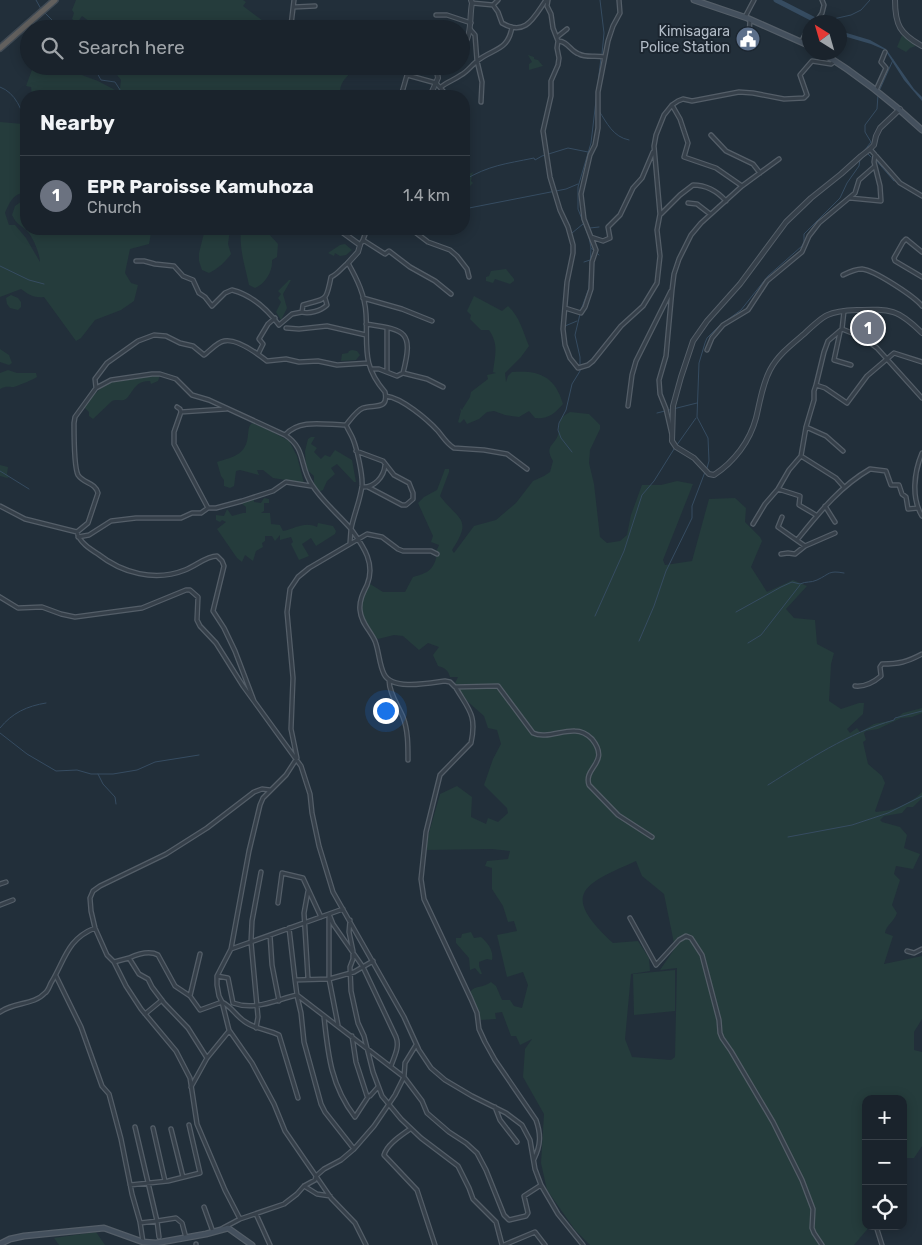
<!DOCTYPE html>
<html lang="en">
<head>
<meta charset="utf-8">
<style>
  :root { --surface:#1a232c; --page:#232b34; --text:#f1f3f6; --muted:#9fa4a9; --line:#384048; --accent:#2563eb }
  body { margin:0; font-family:Rubik,sans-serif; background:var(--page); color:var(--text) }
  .controls { position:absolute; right:15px; bottom:15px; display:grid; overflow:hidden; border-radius:10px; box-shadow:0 2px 12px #0003 }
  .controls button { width:45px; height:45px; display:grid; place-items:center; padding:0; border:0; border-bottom:1px solid var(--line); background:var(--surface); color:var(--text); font:25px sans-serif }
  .compass { position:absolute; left:802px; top:15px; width:45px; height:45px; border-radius:50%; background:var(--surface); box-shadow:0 2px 12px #0003; rotate:323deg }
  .you { position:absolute; left:385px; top:710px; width:18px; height:18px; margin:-12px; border:4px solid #fff; border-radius:50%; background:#1a73e8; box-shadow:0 0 0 8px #1a73e833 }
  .badge { display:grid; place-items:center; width:32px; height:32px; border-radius:50%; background:var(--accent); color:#fff; font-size:16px; font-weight:700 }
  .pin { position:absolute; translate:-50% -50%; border:2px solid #fff; box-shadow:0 1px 5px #0006 }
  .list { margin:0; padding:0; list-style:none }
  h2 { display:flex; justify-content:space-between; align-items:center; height:65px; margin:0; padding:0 20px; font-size:21px }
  h2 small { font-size:16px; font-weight:400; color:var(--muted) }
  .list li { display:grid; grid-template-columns:32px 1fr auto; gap:15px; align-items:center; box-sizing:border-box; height:80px; padding:0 20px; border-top:1px solid var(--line) }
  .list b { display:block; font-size:19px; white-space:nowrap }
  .list p { margin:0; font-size:16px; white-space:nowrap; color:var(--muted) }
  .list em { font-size:16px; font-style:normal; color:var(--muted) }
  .icon { flex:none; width:28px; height:28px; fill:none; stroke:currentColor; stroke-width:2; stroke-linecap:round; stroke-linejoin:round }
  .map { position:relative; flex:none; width:922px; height:1245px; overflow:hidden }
  .search { position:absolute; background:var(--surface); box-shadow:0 2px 12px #0003; left:20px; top:20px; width:450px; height:55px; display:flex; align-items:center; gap:12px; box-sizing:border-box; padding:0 18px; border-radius:28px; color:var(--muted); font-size:19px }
  .panel { position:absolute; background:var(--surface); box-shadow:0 2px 12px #0003; left:20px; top:90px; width:450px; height:145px; border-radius:20px }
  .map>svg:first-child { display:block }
</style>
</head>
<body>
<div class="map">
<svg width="922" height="1245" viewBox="0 0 922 1245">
  <rect width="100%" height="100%" fill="#222f3a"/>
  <!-- green -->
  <path fill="#253c3c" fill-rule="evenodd" d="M76,0h167l3,2 -3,4 31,23h-174l-18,-13 -5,7 -5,-4 2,-6 -2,-3z
    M902,35l14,11 -6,2 -4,4 -9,-5z
    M528,55l6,2v2l4,1 5,6 -14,4v-6l3,-2z
    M110,66h246c-6,9 -16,14 -16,26l6,2 -2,2h-312l-1,-9 -5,-1 7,-19h9l6,4 20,-1 30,11 19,10 3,-3 1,-8z
    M22,111h4v82c-12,-1 -17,10 -21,20l4,12h6l11,13 14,24c0,-7 -6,-23 -12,-30 -6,-7 -11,-6 -16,-17l3,-9 7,-5 4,1v12h-2l-1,3 3,6v6h111l-1,6 14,-5v2l1,1 -2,11 -19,5 -5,24 6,10 7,2 -4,16 -13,9 -26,10 -14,18 -5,3 -32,-44c-10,1 -15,-2 -23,-8l-21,8v-175l23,2 2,-3z
    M473,172l-2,9 2,2 -5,5v7l-4,9v-27z
    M205,229h25l-2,15 3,10c-5,7 -13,15 -22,19l-7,-3 -3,-9v-8z
    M241,229h26l1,4 10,11 -1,13 -5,3c1,11 -7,24 -17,28l-6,-3c-4,-19 -10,-36 -8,-56z
    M345,244l7,6 -6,5 -6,1 -5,-3 -1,3 -6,-3 12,-8z
    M506,269l8,10v2l-4,3 -15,-5 -2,4 -7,-2v-4l3,-1 2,-5z
    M289,280h2l-8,14 4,14 -6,12 -5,-8 5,-10 -3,-4 3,-4 -3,-3z
    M11,295l7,3 3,4v5l-3,3 -8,-2 -3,-4 -1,-6z
    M474,296l28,15 6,-5c12,11 15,26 21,40l-8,11 -16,16 1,9 2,-6 4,-4c27,-2 43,4 51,32 -9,10 -14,15 -28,14l-6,-7 -10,6 -14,-2 -11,-4 -7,1 -8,7 -12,5 -3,-5 -4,4 -2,-1 3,-11 -1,-3 2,2 1,-2 7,-11 1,-5 17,-13 -1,-4 9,-2 -3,-1c2,-18 6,-27 -4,-42h-8l-11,-11 1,-4 -4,-4z
    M0,349l9,6 3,8 -3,2 -9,-3z
    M352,350l5,1 3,4 -4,5 -15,1 1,-7 6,-1 1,-2z
    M8,370l9,3h19l1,4c-3,2 -21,10 -24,10 -6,0 -7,-1 -13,2v-16z
    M142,375h18l-2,6 -7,3 -1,-3c-17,-1 -18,16 -26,19 -5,1 -8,-1 -12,1l-19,18 -4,-3v-4l-5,-5c22,-28 25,-24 58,-32z
    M570,412l19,2 11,11v4l-10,21 -1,13 5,21 6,53 7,6 13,-2 7,-6 4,-20 11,-30h19l16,-4 16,3 -30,76 2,5 27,-4 17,-62 26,-1 11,10 -1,14 15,15 2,4 -11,26 16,25 26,-12 14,6 -21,23 8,9 21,2 2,24 17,9 -3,11 -2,37 12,8 18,-6h5l-1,11 -16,15 3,4 7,-5 3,4 14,-8 20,-4 9,-7 19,-5v5l-10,4 -11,1 -23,11 -12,2 -2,2 2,7 -3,2 5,22 14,12 3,7 -10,28 1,1c16,-1 35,-8 46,-20v6l-9,9h-6l-5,6 -18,3 -4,4 2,2 18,5 7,8 -3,13 16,6 -7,15 -17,-3 -2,8 6,6 -8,25 5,8c-3,9 -11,12 -12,20l8,3 -9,28 38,-8v63l-8,13v18l8,2v94l-8,12h-11v-59h-37v127h4l-16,19h-264l-15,-15 -28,-40 -6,-27 3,-49 -21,-37 2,-28 7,-10 -12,6 -4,-9h-5l-9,-24 -7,1 1,6 -16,1 -10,-28c5,-7 14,-4 21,-10l5,4 6,14h8l4,6 8,2 6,-23 -5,-13 -16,5 -10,-42 20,-4 -3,-10 -6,1 -5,-16 -11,-17v-21l-7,-2 2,-5 21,-2 2,-8 -18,-2 -68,1 16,-56 17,-8 15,11 -1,20 15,7 2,-6 10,4 10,-9 -1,-5 -23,-23 9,-26 8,-15 -4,-14 -9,-2 -4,-12 -17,-15 -12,-18 3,-6h-8c-2,-7 -5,-9 -12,-11l-5,-11 6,-8 -11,-4 -9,7 -16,-14 -9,-1 -16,4c-10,-8 -21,-25 -19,-38 1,-7 4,-13 8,-19l16,10h22l8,-15c15,-4 21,-7 24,-23l3,-1 -4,-1 3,-7 -8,-3 2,-6 -15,-33 6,-6 13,-7 8,-21h4v3l-9,24c19,25 33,22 12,54l2,3 20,-27 22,-6 20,-17 17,-22 11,-5 6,-4 3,-11c-9,-15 1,-15 5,-26 4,-12 -4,-14 12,-23zM636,861l6,15 22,18 11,54 -15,22 17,-2 -2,89 -4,3 -39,-3 -7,-18 6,-65 19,-3 -1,-13 -11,-17 -25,2c-53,-49 -31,-58 23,-82z
    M252,423l15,6 22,12 8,15 7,27 -31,-5 -10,-8h-6l2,5 -19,-5 -4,1 -2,15 -4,2 -6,-2v-6l-3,-4 -4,-14c16,-5 30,-7 31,-28 1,-5 0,-7 4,-11z
    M311,437h4l-4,7 6,4 -3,4 7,7 4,-4 5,2 5,-7 17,10 4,22h-2l-17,-18 -6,4 4,6 -8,7 -4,9 -5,2 -4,-5v-11l-8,-7 -1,-18 3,-12z
    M0,465l8,2 -1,7 2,3 -2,1 -7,-2z
    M254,498v4l7,1 3,-5 5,1v4h-5v8l-3,2h9l1,11 9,1 3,6c13,-3 22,-10 34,-4l1,-4 15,3 3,5 -1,3 -19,12 -5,-8 -9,6 7,12 -10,4 -8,-16 2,-2 -2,-5 -11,3v-5l-5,6 -3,-5h-7v5l-3,2 1,4 -7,4 -3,10 -8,-6 -3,7 -5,-4 -20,-29 9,-7 -4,-2 -2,2 -4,-2v-5l8,1 3,-7 5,7 11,-3h3v-6l-5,-4z
    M471,932l3,6 7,-1c7,6 13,14 11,23l-5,-1 -8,3v4l3,8h-2l-5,-6 -5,2 -1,-12 -13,-15v-5h5l1,-4z
    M675,970v41l-41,4 -1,-41z
    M96,1232l9,13h-46l-5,-7z"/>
  <!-- water -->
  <path fill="#364c61" d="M840,31l30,9 16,9 28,40 8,8v4l-18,-21 -19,-30 -14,-6 -31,-9z"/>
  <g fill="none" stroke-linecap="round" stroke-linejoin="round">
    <!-- stream -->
    <path stroke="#364c61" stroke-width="1" d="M36,0l5,9
      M600,0l4,33 -2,21
      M44,12l17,17
      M820,22l31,-7 10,-5 9,-10
      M85,66l12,7 4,7 14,2 9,14
      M0,87c16,6 22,23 26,38
      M880,89l13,-29
      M599,111c8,12 14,26 30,29
      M866,152l5,5
      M861,155l10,-13 -6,-10v-7l12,-16 1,-14
      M875,159l19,22
      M464,180c26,-15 41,-16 70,-22l1,2 7,-4 26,-8 20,4
      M464,209l102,-20 12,-5
      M590,228l9,-1
      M360,230l5,-1
      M572,233l11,-9
      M591,248l8,7
      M584,262l6,-2
      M0,266l29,14 15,4
      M581,310l8,-22 2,-40 -2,-11 -11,-28v-22l13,-44 10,-85
      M565,326l12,-5
      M657,413l40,-10
      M572,452l-11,-14 -3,-8 1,-7 7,-13 6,-26 8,-13v-14l-5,-22 5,-21
      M707,468l2,-7 -1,-23 -11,-21 2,-54 6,-20 2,-5 12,-12 22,-16 27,-34 34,-30 2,-4v-8l36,-36 7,-15 12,-17 1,-7
      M0,471l29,18
      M736,612l45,-25 11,-5 8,2c6,-3 11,-1 17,-4 13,-6 11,-10 27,-7
      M595,616l29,-65 18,-56 12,-14 20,-32 22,-31
      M639,641l15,-35 12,-35 26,-53v-12l13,-34
      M748,643l13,-8 39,-50
      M0,728c12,-15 27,-22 46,-25
      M0,733l27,21 29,17 21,-1 14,4h22l24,-4 18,-8 44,-7
      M98,774l5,10 12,13 1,7
      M768,785c40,-25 80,-52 126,-65l1,-2 27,-7
      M788,837l64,-12 36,-12 34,-17"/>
    <!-- river -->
    <path stroke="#364c61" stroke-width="5" d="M776,0l43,22"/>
    <defs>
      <path id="minor" d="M548,0l-1,6 4,8 2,14 5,13 -1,7 2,10 -1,7 -7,16v15l-8,35 7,46 10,33 8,17 5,18v8l-6,29 -4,47 2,16 5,13 8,10 10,-3 5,-4 28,-35 22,-20 14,-23 3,-27 -3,-26 3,-16 -6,-68 2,-11 8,-20 8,-10 6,-4 5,-2 9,2 47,-9 14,1 31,6 20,-1 3,-3 -7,-20 12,-14 19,3 4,-3
        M472,3l21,2 5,7 4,11c24,14 32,-6 44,-23
        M493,5l5,-5
        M294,7l21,-1
        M436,15h11l24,8
        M745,17l9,-17
        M816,22l6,-9 2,-8 -2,-5
        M291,25l3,-25
        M470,29l5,6 2,26 5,21 -1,20
        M742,35h7l1,-15
        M557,37l10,-8
        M558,41c10,0 12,10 21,13 7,4 17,1 25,3
        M801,42l9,-17
        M441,87c6,-5 13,-7 20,-12 6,-3 10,-9 15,-13 16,-14 32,-10 36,-35
        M876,90l10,-22 -5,-6 4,-10
        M401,96l6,-21 29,8 8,9
        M672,105l8,14 8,24 -4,14 32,11 26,18
        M711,135l15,16 27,13 7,9
        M870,149l30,34 22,13
        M850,198l31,3 -1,-15 -6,-24 1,-7
        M688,203l9,1 13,10
        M661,214l19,-19 13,-10c14,0 24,6 33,16
        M411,229l17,13 22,8 7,6 10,13 2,8
        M591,237l12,4 7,-3 -2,-11 12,-12 13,-27 9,-10 11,-26
        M363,240l4,-11
        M360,245l3,-5 22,14 4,-3 21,16 25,14 16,13
        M922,252l-16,-13 -3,3 -9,16 1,3 27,16
        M136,261h8l11,3 19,2 9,10 10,4 6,13 6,4 7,9 13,-13 7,-3c20,5 35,19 47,35l13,-11 10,-2 1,-7c23,-7 23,-2 28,-28 7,-3 11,-10 17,-14 9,16 17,32 18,51 2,33 -5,50 19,78 4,19 -12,12 -22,16 -7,3 -12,11 -17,17 -20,0 -46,-7 -61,10
        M843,275c6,-3 13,-6 19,-6 12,1 52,27 60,37
        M363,298l39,11 30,12
        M565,308l16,5 4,-6 6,-18 1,-27 4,-12 -12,-31 -3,-25 9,-39 5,-10 3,-17v-36l10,-51 5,-15 7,-13 -1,-13
        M844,311l-2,18 -14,12 -4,11 -8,33 9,3 22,15 20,-27 27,-23 28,9
        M302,312c7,2 19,-1 25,-7l-2,-7
        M366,324c39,6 48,6 37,49
        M286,328l13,1 28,-3 39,9
        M387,328v44
        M842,329l20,8 15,11 45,50
        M840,332l-6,28 17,5
        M707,350l5,-12 11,-13 25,-15 19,-29 35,-29 7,-16 10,-13 36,-30 4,-13 16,-14
        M258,354l5,-10 -4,-5 9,-15 7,-6
        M371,369h8l18,7 6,-3 24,6 16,8
        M96,388l-1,-9 12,-16 31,-22 16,-6 12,1 14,7 13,3 11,9c6,-4 13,-13 20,-14 13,-3 34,13 43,20l19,-2 13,3 19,-1 19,4 31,-2
        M386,396c16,2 41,23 52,35 5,6 9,13 16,17l30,2 23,4 20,15
        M628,406l4,-31 4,-14 35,-70
        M177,407l3,2 1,3 -7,20v12l34,64
        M181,412l45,-3
        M346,425c2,5 5,9 7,14 4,10 10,37 9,47 -2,15 -8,28 -11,43 12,17 25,34 16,56 -4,8 -8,16 -7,25 1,13 10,20 15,31 4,10 4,23 9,33 8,17 46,9 61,7l5,1 5,5 43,-1 35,47c12,6 29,-3 42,-2 7,0 12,3 17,8 19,24 -9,28 -3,46l29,30 34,22
        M806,427l20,9 17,15
        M672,435l-6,-26 -6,-15 -1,-14 7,-24 6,-66 2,-16 5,-15 12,-24 10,-12 41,-37 37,-27
        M356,451l27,10 11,14 15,8 4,10v6l-7,6h-4l-34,-18
        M922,453c-8,19 -11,45 0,63
        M801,456l35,22 8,9
        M362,487c12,1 22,-10 23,-22
        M0,506l25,13 52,13
        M825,506l10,16
        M816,515l-17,-10 1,-9 -22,-7 11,-19 12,-14 5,-29 8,-27v-9l2,-6
        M782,517l-4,10 27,19 30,-13
        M753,524l12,-20 13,-15
        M78,537l11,-2 22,-14 25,-3h45l11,-5h9l7,-5h8l26,-7 31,-10 13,-9 25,4
        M797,540c22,-27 42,-53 73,-71l16,2 5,14h8l3,9 4,3 2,12 10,-1
        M781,554l7,-1 7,1 10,-8
        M0,597l18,11 24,-1 19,7 14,3 67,-9 44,-18h4l8,7 -1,23 3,6 16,17 27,43 58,80 9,28 2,19 7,33 14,46 71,125 15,33 12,18 14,12 27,16 34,17 16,12 8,15 5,29 6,16 17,29 25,31
        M389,680c0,13 9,25 14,37 5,13 5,28 5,43
        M855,686c10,1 19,-4 26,-10l-1,-9 2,-3c17,0 25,-2 40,-10
        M456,688c13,22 21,27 15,55l-31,32 -14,57 -5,47 3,20 47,100 6,14 2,16 6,13 10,18 41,60c5,14 5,25 -2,39
        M254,701l-19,-50 -11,-23 -11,-17 11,-45 -2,-5 -5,-5c-11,0 -21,10 -32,14 -30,12 -63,3 -87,-16 -8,-5 -19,-12 -21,-22l11,-9 10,-30c-3,-11 -14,-9 -20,-18 -4,-8 -4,-41 -4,-52l1,-6 21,-29 15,-8 41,-6h8l16,5 16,16 17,5 76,35c22,14 14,32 27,50 11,17 26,29 39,44l-1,14
        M0,884l6,-2
        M308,891l-4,22 4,66
        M278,903l4,-30 21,5 18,39
        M0,905l13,-5
        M329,914l4,10 30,43 33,70c4,10 -2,20 -5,29
        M329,917v62l9,46
        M630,918l26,47 23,-25 7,-4 5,2 11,17 17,65 1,13 2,5 9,13 42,71 29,58 11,29 -1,19 2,5 8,12
        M350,920l-1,12 4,19v8l-3,8 1,24 7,32 6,13 9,36 9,24 19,23 20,19 37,28 11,22 4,11 23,23 6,23
        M289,928l6,52
        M270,935l2,30 7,36
        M231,949l112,-40
        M907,951l7,2 8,-4
        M129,958c9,-4 20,-8 29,-3l17,31 15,10 10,14 22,-8c10,5 13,13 22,19 10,8 23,8 35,14l19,63
        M114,962l15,-4 10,16 9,5 4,8 12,16 24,25 19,30
        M56,976l25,51 21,59 7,8 12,45 11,55 8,28 3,20
        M217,976l11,2 5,25c22,8 42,-3 64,-8l-2,-15 34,-1 25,-7 19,-11
        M190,996l10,-42
        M297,996l4,17 3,29 17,62 4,8 29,37
        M0,1012c14,-10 34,-7 45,-19 3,-2 4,-6 6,-10 14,-23 16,-44 44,-55
        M145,1014l17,-14
        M324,1017c4,38 7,69 31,100l13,-20
        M256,1028l2,-11 -7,-75 1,-21 9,-49
        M352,1036l4,26 11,34h3l8,-9
        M416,1045l-11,18 -1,14 18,24 5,12 22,19 17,11 11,10 9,17 18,45 5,5 17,-4 2,-3 -4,-17 17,-11
        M191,1087l16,-29 22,-27
        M495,1107l5,13 17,22
        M135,1127l22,94 -17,2
        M153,1128l12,53
        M171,1129l12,48
        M410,1129c-8,6 -23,15 -26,26l33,35 18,55
        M130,1185l38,-4 32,-8 -11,-48
        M304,1186l13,8 13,2
        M204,1207l9,25
        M256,1214l14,31
        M240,1219l-15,-29 -28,-66 -7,-46 -14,-27 -35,-42 -15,-23 -12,-24 -7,-7 -12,-27 -4,-17 -1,-13 3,-7 7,-5 66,-32 41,-26 47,-36 8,-3 8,1
        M876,1226l6,19
        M223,1228l17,-9 44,-15 13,-10 7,-8 11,-6 1,-4 8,-7 17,-9 13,-11 20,-23 21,-31 9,-18 -107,-82
        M159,1237l-2,-16 19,-3 6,5 4,15
        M196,1244v1
        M366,1245l-11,-22 -24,-25 -46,-67 -11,-27 -22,-41 -23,-33 -7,-28 -3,-6 -2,-11v-9l14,-27 18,-98 11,-46 3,-7 23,-23 11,-17 -6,-29 2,-51 -6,-66 3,-23 8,-12 11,-9 58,-34 15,3 16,12 5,2h28l6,3
        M504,1245l31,-13 10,13"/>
      <path id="tertiary" d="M895,0c0,25 5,34 27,46
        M461,49c12,-14 8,-30 11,-46l-1,-3
        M430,96l8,-18 -2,-12
        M900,109l-20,19 -4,8 -2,9 -4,4 -9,7 -20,18 -30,24 -25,24 -46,62 -33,37 -14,20 -12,36 -8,29 -1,35 4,6 18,11 15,16 5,1c20,-13 36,-34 42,-57 4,-16 6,-33 14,-48 8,-15 21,-25 34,-36 20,-19 24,-23 53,-24 34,-1 41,-1 65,23
        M338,229l22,16 -2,7 -10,11"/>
      <path id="secondary" d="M694,0l53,18 63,28
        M821,52c37,23 70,49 101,78
        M0,1244l10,-5 14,-3 80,-8 39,14 13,1 50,-9 22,-6 24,17"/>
      <path id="trunk" d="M0,48l55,-48"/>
    </defs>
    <!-- minor casing -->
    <use href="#minor" stroke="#545e68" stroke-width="5.5"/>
    <!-- tertiary casing -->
    <use href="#tertiary" stroke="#545e68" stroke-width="6"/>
    <!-- secondary casing -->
    <use href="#secondary" stroke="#545e68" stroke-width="7"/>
    <!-- trunk casing -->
    <use href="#trunk" stroke="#414b55" stroke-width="8"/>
    <!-- minor -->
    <use href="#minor" stroke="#36404a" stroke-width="3"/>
    <!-- tertiary -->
    <use href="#tertiary" stroke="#36404a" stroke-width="4"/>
    <!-- secondary -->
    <use href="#secondary" stroke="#44505d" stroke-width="4.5"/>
    <!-- trunk -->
    <use href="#trunk" stroke="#62605e" stroke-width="5"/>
  </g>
  <!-- icons -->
  <defs>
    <symbol id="civic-disc" viewBox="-11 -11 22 22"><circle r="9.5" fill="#5c6f8a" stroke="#1b252f"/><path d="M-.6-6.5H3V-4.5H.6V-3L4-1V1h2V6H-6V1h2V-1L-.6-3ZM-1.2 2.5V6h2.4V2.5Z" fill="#fff"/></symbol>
  </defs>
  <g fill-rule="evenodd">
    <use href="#civic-disc" x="734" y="25" width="28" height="28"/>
  </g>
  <g text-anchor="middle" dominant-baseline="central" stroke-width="4" stroke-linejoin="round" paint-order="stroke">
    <!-- poi labels -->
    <g font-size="14" fill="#b1bbc6" stroke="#1b252f" text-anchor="end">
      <text x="730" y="31">Kimisagara<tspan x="730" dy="16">Police Station</tspan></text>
    </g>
  </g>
</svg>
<div class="controls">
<button>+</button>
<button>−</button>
<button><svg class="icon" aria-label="locate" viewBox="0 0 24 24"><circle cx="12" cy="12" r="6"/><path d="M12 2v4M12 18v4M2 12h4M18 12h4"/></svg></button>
</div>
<svg class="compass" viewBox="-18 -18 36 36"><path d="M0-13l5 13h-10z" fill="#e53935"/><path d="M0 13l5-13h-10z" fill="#9fa4a9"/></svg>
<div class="you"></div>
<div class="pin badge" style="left:868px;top:328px;background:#6b7280">1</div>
<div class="search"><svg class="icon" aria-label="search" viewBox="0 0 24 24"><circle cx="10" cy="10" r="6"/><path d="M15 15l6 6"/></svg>Search here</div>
<section class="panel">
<h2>Nearby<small></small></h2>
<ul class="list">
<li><span class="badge" style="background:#6b7280">1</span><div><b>EPR Paroisse Kamuhoza</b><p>Church</p></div><em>1.4 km</em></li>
</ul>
</section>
</div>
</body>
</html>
